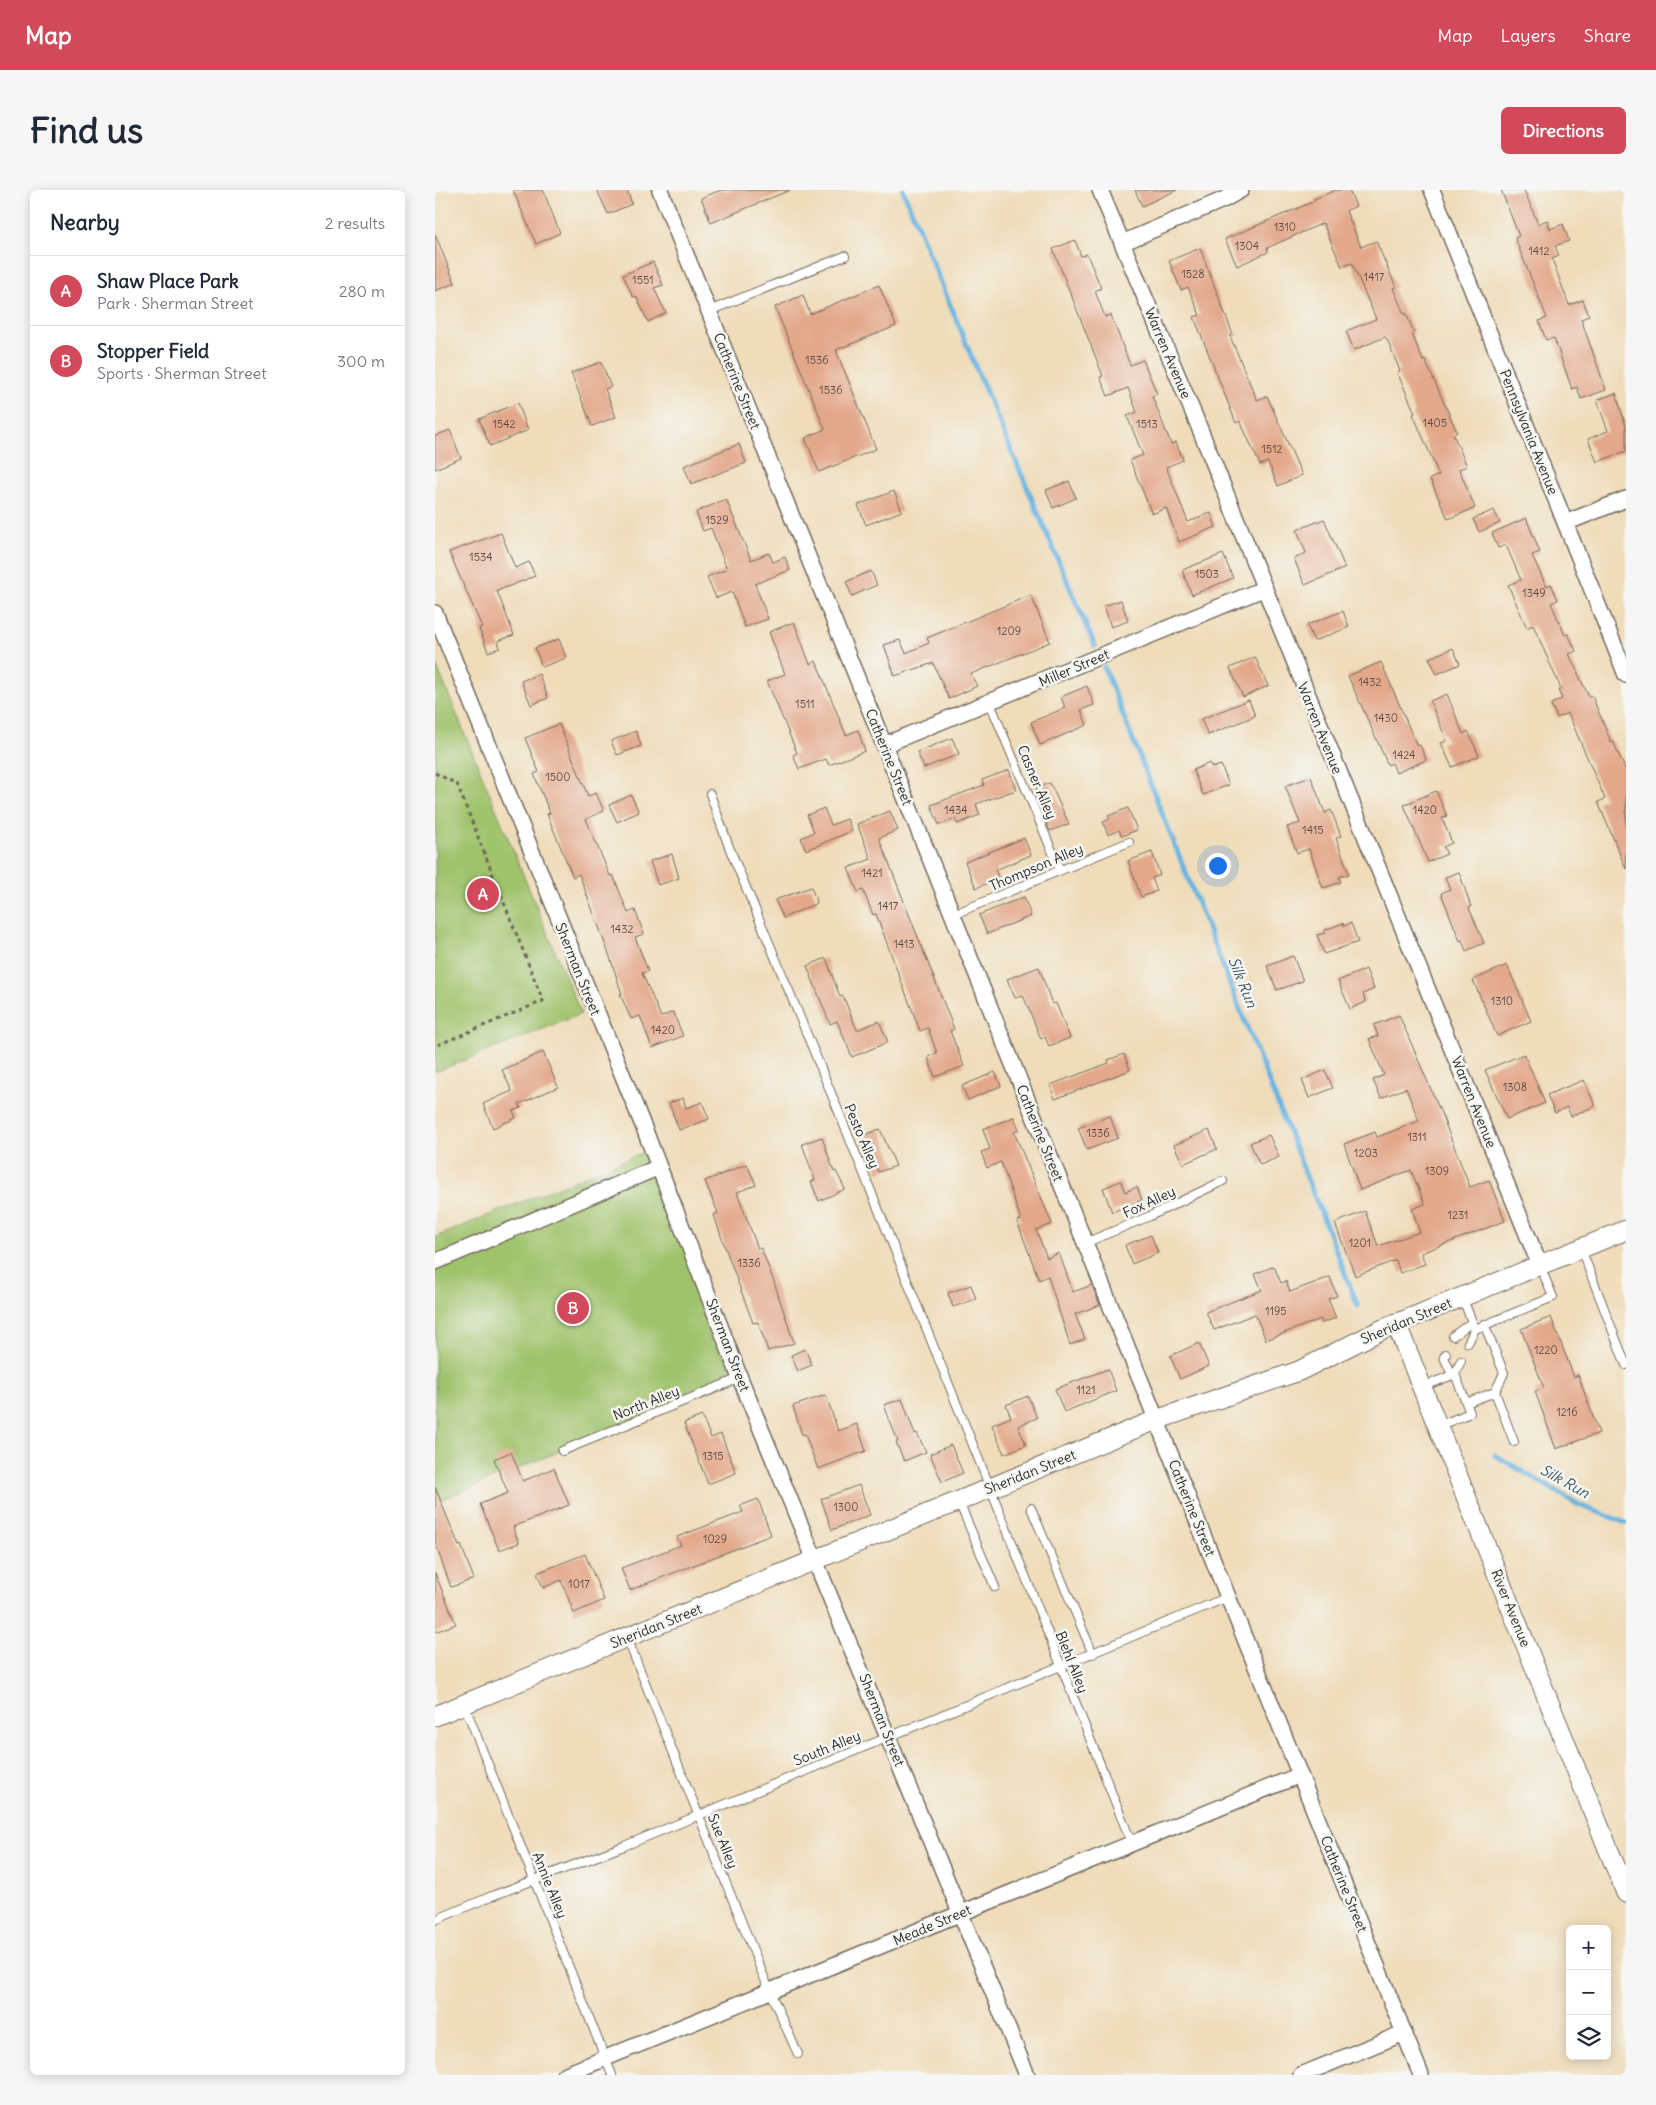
<!DOCTYPE html>
<html lang="en">
<head>
<meta charset="utf-8">
<style>
  :root { --surface:#fff; --page:#f6f6f7; --text:#1f2937; --muted:#747a83; --line:#e0e1e3; --accent:#d1495b }
  body { margin:0; font-family:Delius,sans-serif; background:var(--page); color:var(--text) }
  .controls { position:absolute; right:15px; bottom:15px; display:grid; overflow:hidden; border-radius:8px; box-shadow:0 2px 12px #0003 }
  .controls button { width:45px; height:45px; display:grid; place-items:center; padding:0; border:0; border-bottom:1px solid var(--line); background:var(--surface); color:var(--text); font:25px sans-serif }
  .you { position:absolute; left:782px; top:675px; width:18px; height:18px; margin:-12px; border:4px solid #fff; border-radius:50%; background:#1a73e8; box-shadow:0 0 0 8px #1a73e833 }
  .badge { display:grid; place-items:center; width:32px; height:32px; border-radius:50%; background:var(--accent); color:#fff; font-size:16px; font-weight:700 }
  .pin { position:absolute; translate:-50% -50%; border:2px solid #fff; box-shadow:0 1px 5px #0006 }
  .list { margin:0; padding:0; list-style:none }
  h2 { display:flex; justify-content:space-between; align-items:center; height:65px; margin:0; padding:0 20px; font-size:21px }
  h2 small { font-size:16px; font-weight:400; color:var(--muted) }
  .list li { display:grid; grid-template-columns:32px 1fr auto; gap:15px; align-items:center; box-sizing:border-box; height:70px; padding:0 20px; border-top:1px solid var(--line) }
  .list b { display:block; font-size:19px; white-space:nowrap }
  .list p { margin:0; font-size:16px; white-space:nowrap; color:var(--muted) }
  .list em { font-size:16px; font-style:normal; color:var(--muted) }
  .icon { flex:none; width:28px; height:28px; fill:none; stroke:currentColor; stroke-width:2; stroke-linecap:round; stroke-linejoin:round }
  .map { position:relative; flex:none; width:1191px; height:1885px; overflow:hidden; border-radius:8px }
  header { display:flex; align-items:center; gap:30px; box-sizing:border-box; height:70px; padding:0 25px; background:var(--accent); color:#fff }
  header strong { font-size:24px }
  nav { display:flex; gap:28px; margin-inline-start:auto; font-size:18px }
  .intro { display:flex; align-items:center; justify-content:space-between; box-sizing:border-box; height:120px; padding:0 30px }
  h1 { margin:0; font-size:35px }
  .button { padding:12px 22px; border-radius:8px; background:var(--accent); color:#fff; font-size:18px; font-weight:700 }
  main { display:flex; gap:30px; padding:0 30px }
  aside { flex:1; background:var(--surface); border-radius:8px; box-shadow:0 2px 12px #0003 }
  .map>svg:first-child { display:block }
</style>
</head>
<body>
<header>
<strong>Map</strong>
<nav><a>Map</a><a>Layers</a><a>Share</a></nav>
</header>
<div class="intro"><h1>Find us</h1><a class="button">Directions</a></div>
<main>
<aside>
<h2>Nearby<small>2 results</small></h2>
<ul class="list">
<li><span class="badge">A</span><div><b>Shaw Place Park</b><p>Park · Sherman Street</p></div><em>280 m</em></li>
<li><span class="badge">B</span><div><b>Stopper Field</b><p>Sports · Sherman Street</p></div><em>300 m</em></li>
</ul>
</aside>
<div class="map">
<svg width="1191" height="1885" viewBox="0 0 1191 1885">
  <rect width="100%" height="100%" fill="#f6f6f2"/>
  <filter id="ink" filterUnits="userSpaceOnUse"><feTurbulence type="fractalNoise" baseFrequency=".02" numOctaves="2"/><feDisplacementMap in="SourceGraphic" scale="10" xChannelSelector="R" yChannelSelector="G"/><feConvolveMatrix kernelMatrix="1 2 1 2 8 2 1 2 1" color-interpolation-filters="sRGB"/></filter>
  <filter id="wash" filterUnits="userSpaceOnUse"><feTurbulence type="fractalNoise" baseFrequency=".0096" numOctaves="4" result="noise"/><feDisplacementMap in="SourceGraphic" scale="20" xChannelSelector="R" yChannelSelector="G"/><feGaussianBlur stdDeviation="1.12" result="paint"/><feColorMatrix in="noise" values="0 0 0 0 0 0 0 0 0 0 0 0 0 0 0 0 0 1.4 0 .05"/><feComposite in="paint" operator="in"/></filter>
  <g filter="url(#wash)">
    <rect width="100%" height="100%" fill="#efdcb9"/>
    <!-- green -->
    <path fill="#9fc26b" stroke="#65764b" d="M0,472l146,352 -146,58z
      M212,961l93,227 -305,124v-265z"/>
    <g fill="none" stroke-linecap="round" stroke-linejoin="round">
      <!-- stream -->
      <path stroke="#67b4e1" stroke-width="5" d="M468,0l76,185 116,271
        M669,477l254,639
        M1060,1265l84,50 47,18"/>
    </g>
    <g id="blocks">
      <!-- building -->
      <path fill="#e3a88a" d="M78,0h30l17,43 -24,11z
        M162,0h30l5,14 -24,10z
        M286,0h69l-79,33 -10,-25z
        M700,0h42l-35,16z
        M901,0h13l7,16 -10,5 15,36 15,-6 20,46 -3,1 11,26 2,-1 8,20 -2,1 11,27 2,-1 32,72 -4,2 14,32 -8,3 16,39 -27,11 -18,-40 9,-4 -26,-61 2,-1 -18,-41 3,-1 -12,-30 -3,-4 -31,13 -8,-19 30,-12 -24,-56 -10,4 -19,-44 -56,25 1,4 -31,14 -12,-27 90,-38 -1,-2z
        M1066,0h23l14,34 9,-4 3,9 13,-5 6,17 -14,5 4,10 -7,3 17,46 14,-5 6,16 -8,3 25,71 -25,9 -4,-12 -5,2 -18,-51 -8,2 -7,-19 8,-3 -32,-80 4,-2z
        M0,44l20,49 -20,8z
        M640,50l6,16 6,-2 14,34 -6,3 10,26 6,-2 19,50 13,-5 14,34 -5,2 19,48 5,-2 7,18 -17,7 22,55 23,-9 5,14 -37,15 -13,-34 -14,6 -22,-54 13,-5 -16,-39 10,-4 -9,-24 -20,8 -8,-19 3,-1 -50,-127z
        M765,58l33,87 -3,1 27,64 10,-4 35,79 -24,11 -10,-24 -8,3 -20,-44 -4,2 -42,-106 6,-2 -12,-28 -7,3 -12,-29z
        M218,72l10,23 -9,3 12,25 -18,9 -12,-26 -3,1 -10,-22z
        M444,95l17,41 -60,24 40,99 -57,23 -14,-34 20,-9 -50,-122 28,-12 7,19z
        M166,172l10,25 -6,2 11,28 -24,9 -21,-53z
        M1181,203l10,34v24l-29,11 -9,-23 20,-8 -11,-31z
        M83,213l10,27 -38,16 -11,-27z
        M15,240l11,28 -26,11v-33z
        M304,254l7,19 -55,21 -7,-18z
        M634,291l7,17 -23,10 -7,-18z
        M459,301l8,20 -36,14 -8,-20z
        M291,309l25,61 18,-7 4,9 12,-5 5,13 -35,14 13,35 -23,8 -13,-35 -16,6 -9,-21 20,-8 -16,-41 -8,3 -7,-19z
        M1059,320l6,13 -21,9 -6,-13z
        M1091,328l14,34 -8,3 14,31 5,-2 7,16 -7,3 14,32 3,-1 8,17 -7,3 20,43 3,-1 19,46 2,-1 13,30v98l-28,-67 7,-3 -37,-86 -11,5 -6,-14 11,-5 -4,-9 3,-1 -28,-64 -6,3 -19,-43 13,-5 -15,-35 -8,3 -6,-15z
        M889,329l21,49 -40,17 -11,-26 12,-6 -9,-23z
        M66,343l14,35 14,-6 6,14 -38,15 17,44 -16,6 2,7 -12,4 -9,-24 3,-1 -33,-75z
        M788,364l10,24 -41,17 -10,-25z
        M436,381l6,14 -25,11 -6,-14z
        M596,405l19,47 -79,32 6,12 -28,13 -16,-36 -38,13 -11,-31 16,-5 6,13 23,-10 -2,-5z
        M686,410l7,21 -17,6 -7,-21z
        M908,421l6,16 -35,14 -7,-16z
        M359,432l16,42 6,-3 30,74 12,-5 7,21 -36,14 -3,-6 -27,10 -6,-14 4,-2 -30,-72 18,-7 -16,-42z
        M124,449l7,19 -24,9 -7,-19z
        M1018,458l7,16 -23,10 -8,-16z
        M820,467l13,29 -25,11 -13,-29z
        M946,472l36,84 3,-1 6,15 -30,13 -4,-10 -4,2 -40,-89z
        M104,484l9,24 -17,7 -10,-24z
        M652,496l7,19 -13,5 6,15 -47,20 -9,-23 34,-14 -4,-11z
        M1012,504l16,40 5,-3 11,25 -27,11 -11,-24 6,-2 -17,-40z
        M814,510l6,16 -47,19 -7,-16z
        M124,534l29,72 8,-3 8,18 -18,8 24,57 3,-1 15,38 7,-3 9,24 -9,3 13,34 -6,2 19,44 12,-5 10,24 -31,12 -12,-32 -9,3 -11,-25h2l-12,-37 -31,-83 -6,3 -26,-63 3,-1 -16,-39 5,-2 -14,-34z
        M201,541l5,15 -24,9 -6,-14z
        M517,548l7,16 -35,14 -7,-16z
        M775,573l2,5 9,-3 8,20 -26,10 -10,-25z
        M574,580l7,20 -40,14 4,11 -23,9 -2,-5 -16,6 -8,-20 53,-20 -2,-5z
        M876,587l14,36 6,-3 10,26 -5,2 13,36 -10,3 2,5 -18,6 -14,-39 -12,4 -10,-26 13,-4 -15,-37z
        M615,593l19,41 -19,7 -8,-19 3,-2 -9,-22z
        M1001,601l11,25 -5,2 10,25 -9,4 4,7 -19,8 -24,-57z
        M196,605l8,17 -22,10 -8,-17z
        M389,618l7,17 16,-6 5,12 -46,19 -5,-12 13,-6 -7,-17z
        M693,618l9,22 -15,6 -3,-6 -11,5 -5,-13 7,-3 -2,-3z
        M455,621l8,19 -19,8 75,191 -4,2 14,35 -29,11 -7,-20 9,-4 -9,-25 -8,3 -44,-117 -3,1 -10,-25 -5,2 -10,-24 23,-9 -14,-35z
        M589,648l7,17 -36,15 4,9 -23,9 -11,-26z
        M717,662l8,23 -8,3 5,13 -16,6 -13,-36z
        M237,664l7,24 -21,7 -8,-24z
        M1024,682l12,35 -2,1 15,35 -18,8 -4,-11 -2,1 -19,-48 9,-4 -5,-12z
        M376,697l6,16 -34,15 -8,-18z
        M589,707l7,19 -44,18 -8,-19z
        M908,733l1,3 7,-3 7,19 -34,12 -7,-19 8,-2v-3z
        M858,766l10,25 -26,9 -10,-24z
        M391,768l14,39 3,-1 14,34 22,-9 9,21 -36,15 -15,-36 -7,3 -23,-58z
        M1072,775l24,56 -34,15 -24,-56z
        M604,777l13,37 4,-1 14,35 -21,8 -4,-9 -4,2 -18,-44 -8,3 -8,-19z
        M931,779l8,20 -11,5 3,8 -16,7 -12,-28z
        M964,825l42,98 29,74 19,-7 16,41 -84,32 4,11 -25,9 -4,-13 -41,16 -20,-53 30,-12 13,35 42,-14 -8,-23 13,-5 -14,-34 -51,20 -16,-46 31,-12 2,5 42,-16 -13,-33 -25,10 -8,-18 11,-5 -15,-36 9,-3 -4,-11z
        M108,862l15,35 -39,17 2,4 -8,3 3,7 -23,10 -10,-24 29,-13 -10,-21z
        M689,864l6,16 -75,29 -5,-14 59,-22 -1,-3z
        M1089,864l21,49 -38,16 -22,-49z
        M890,880l8,18 -24,10 -7,-18z
        M560,882l6,14 -33,14 -6,-14z
        M1149,890l11,26 -24,10 -4,-9 -12,6 -8,-18z
        M248,908l3,10 16,-6 7,17 -30,11 -10,-27z
        M675,926l8,22 -31,12 -9,-22z
        M579,927l5,13 -5,2 38,92 -16,6 11,28 12,-5 14,39 19,-7 8,20 -25,9 10,25 -15,6 -22,-69 -9,4 -22,-59 4,-1 -20,-58 -14,6 -6,-16 9,-3 -7,-20z
        M445,939l16,37 -18,6 -7,-22 -3,1 -6,-15z
        M774,940l8,19 -34,15 -9,-19z
        M834,945l10,22 -19,8 -10,-22z
        M387,947l12,35 2,-1 9,18 -26,12 -8,-19 4,-2 -13,-36z
        M312,974l9,21 -19,7 21,57 3,-1 13,34 20,61 -26,8 -10,-29 -5,1 -31,-84 -8,-24 4,-2 -13,-32z
        M686,991l4,11 12,-5 5,13 -30,12 -9,-24z
        M716,1045l7,18 -26,11 -7,-19z
        M839,1076l7,17 5,-2 4,11 40,-15 7,19 -9,3 8,19 -14,5 -1,-4 -55,21 -11,-26 -41,16 -8,-18 56,-22 -7,-16z
        M536,1095l5,14 -23,8 -5,-14z
        M1116,1127l23,60 4,-2 21,58 -43,16 -21,-58 9,-3 -23,-59z
        M764,1153l10,23 -29,13 -10,-23z
        M370,1159l7,16 -14,6 -7,-16z
        M673,1179l8,22 -52,21 -9,-23z
        M391,1205l12,36 19,-7 9,27 -48,18 -13,-35 -3,1 -9,-29z
        M593,1206l9,22 -19,8 8,19 -22,9 -12,-29 19,-8 -5,-12z
        M467,1209l13,35 2,-1 9,19 -22,9 -8,-19h2l-14,-37z
        M267,1226l9,22 10,-4 15,39 -28,11 -24,-61z
        M516,1255l12,28 -21,9 -12,-28z
        M76,1262l12,29 31,-13 15,37 -56,22 6,16 -20,7 -19,-46 28,-11 -14,-34z
        M424,1295l11,30 -38,15 -11,-31z
        M0,1297l24,59 2,-1 13,34 -23,8 -16,-44z
        M323,1309l13,36 -141,55 -9,-22 60,-23 -4,-8 66,-25 -3,-6z
        M150,1364l19,46 -30,13 -13,-33 -18,8 -6,-15z
        M0,1383l21,51 -21,8z"/>
    </g>
  </g>
  <g filter="url(#ink)">
    <use href="#blocks" fill-opacity="0" stroke="#70695d" stroke-width="1"/>
    <g fill="none" stroke-linecap="round" stroke-linejoin="round">
      <defs>
        <path id="service" d="M274,121l136,-55
          M555,513l70,167
          M275,604l19,53c139,330 270,664 403,997
          M517,725l177,-73
          M650,1053l65,-27 73,-35
          M1146,1059l45,116
          M1027,1107l13,32 78,-32 -13,-31
          M1049,1134l20,49 -9,19 19,50
          M1018,1146l19,-14
          M1033,1153l7,-14
          M1011,1164l-2,3 8,18
          M1020,1184l6,-13
          M987,1197l33,-13 15,39 -32,13
          M1031,1213l29,-11
          M127,1261l178,-73
          M524,1312l36,85
          M596,1318l62,146
          M192,1448l143,354 28,62
          M29,1514l148,371
          M0,1730l57,-24 132,-50 604,-249"/>
        <path id="minor" d="M225,0l761,1885
          M665,0l97,232 343,844
          M997,0l194,485
          M687,53l103,-44 16,-9
          M1130,333l61,-24
          M0,423l209,515 96,250 287,697
          M449,555l379,-156
          M0,1072l224,-95
          M129,1885l736,-300
          M866,1885l103,-42"/>
        <path id="tertiary" d="M961,1133l230,570
          M0,1526l721,-296 143,-49 82,-41 245,-100"/>
      </defs>
      <!-- service casing -->
      <use href="#service" stroke="#70695d" stroke-width="10"/>
      <!-- minor casing -->
      <use href="#minor" stroke="#70695d" stroke-width="18"/>
      <!-- tertiary casing -->
      <use href="#tertiary" stroke="#70695d" stroke-width="21"/>
      <!-- path -->
      <path stroke="#70695d" stroke-width="3" stroke-dasharray="4 4" stroke-linecap="butt" d="M0,583l22,11 86,217 -108,45"/>
      <!-- service -->
      <use href="#service" stroke="#fff" stroke-width="8"/>
      <!-- minor -->
      <use href="#minor" stroke="#fff" stroke-width="15"/>
      <!-- tertiary -->
      <use href="#tertiary" stroke="#fff" stroke-width="19"/>
    </g>
  </g>
  <g text-anchor="middle" dominant-baseline="central" stroke-width="5" stroke-linejoin="round" paint-order="stroke">
    <!-- number labels -->
    <g font-size="11" fill="#594a43">
      <text x="850" y="37">1310</text>
      <text x="812" y="56">1304</text>
      <text x="1104" y="61">1412</text>
      <text x="758" y="84">1528</text>
      <text x="939" y="87">1417</text>
      <text x="208" y="90">1551</text>
      <text x="382" y="170">1536</text>
      <text x="396" y="200">1536</text>
      <text x="1000" y="233">1405</text>
      <text x="69" y="234">1542</text>
      <text x="712" y="234">1513</text>
      <text x="837" y="259">1512</text>
      <text x="282" y="330">1529</text>
      <text x="46" y="367">1534</text>
      <text x="772" y="384">1503</text>
      <text x="1099" y="403">1349</text>
      <text x="574" y="441">1209</text>
      <text x="935" y="492">1432</text>
      <text x="370" y="514">1511</text>
      <text x="951" y="528">1430</text>
      <text x="969" y="565">1424</text>
      <text x="123" y="587">1500</text>
      <text x="521" y="620">1434</text>
      <text x="990" y="620">1420</text>
      <text x="878" y="640">1415</text>
      <text x="437" y="683">1421</text>
      <text x="453" y="716">1417</text>
      <text x="187" y="739">1432</text>
      <text x="469" y="754">1413</text>
      <text x="1067" y="811">1310</text>
      <text x="228" y="840">1420</text>
      <text x="1080" y="897">1308</text>
      <text x="663" y="943">1336</text>
      <text x="982" y="947">1311</text>
      <text x="931" y="963">1203</text>
      <text x="1002" y="981">1309</text>
      <text x="1023" y="1025">1231</text>
      <text x="925" y="1053">1201</text>
      <text x="314" y="1073">1336</text>
      <text x="841" y="1121">1195</text>
      <text x="1111" y="1160">1220</text>
      <text x="651" y="1200">1121</text>
      <text x="1132" y="1222">1216</text>
      <text x="278" y="1266">1315</text>
      <text x="411" y="1317">1300</text>
      <text x="280" y="1349">1029</text>
      <text x="144" y="1394">1017</text>
    </g>
    <!-- street labels -->
    <g font-size="14" fill="#2b2b2b" stroke="#f6f6f2">
      <text transform="translate(733 163) rotate(67)">Warren Avenue</text>
      <text transform="translate(302 191) rotate(68)">Catherine Street</text>
      <text transform="translate(1094 242) rotate(68)">Pennsylvania Avenue</text>
      <text transform="translate(639 478) rotate(-23)">Miller Street</text>
      <text transform="translate(885 538) rotate(68)">Warren Avenue</text>
      <text transform="translate(454 567) rotate(68)">Catherine Street</text>
      <text transform="translate(602 592) rotate(67)">Casner Alley</text>
      <text transform="translate(601 677) rotate(-23)">Thompson Alley</text>
      <text transform="translate(143 779) rotate(68)">Sherman Street</text>
      <text transform="translate(1039 912) rotate(68)">Warren Avenue</text>
      <text transform="translate(605 943) rotate(68)">Catherine Street</text>
      <text transform="translate(427 946) rotate(67)">Pesto Alley</text>
      <text transform="translate(714 1012) rotate(-25)">Fox Alley</text>
      <text transform="translate(971 1131) rotate(-23)">Sheridan Street</text>
      <text transform="translate(293 1155) rotate(69)">Sherman Street</text>
      <text transform="translate(211 1213) rotate(-22)">North Alley</text>
      <text transform="translate(595 1282) rotate(-22)">Sheridan Street</text>
      <text transform="translate(757 1318) rotate(68)">Catherine Street</text>
      <text transform="translate(1076 1418) rotate(68)">River Avenue</text>
      <text transform="translate(221 1436) rotate(-22)">Sheridan Street</text>
      <text transform="translate(637 1472) rotate(68)">Blehl Alley</text>
      <text transform="translate(447 1530) rotate(68)">Sherman Street</text>
      <text transform="translate(392 1558) rotate(-22)">South Alley</text>
      <text transform="translate(288 1651) rotate(68)">Sue Alley</text>
      <text transform="translate(909 1694) rotate(68)">Catherine Street</text>
      <text transform="translate(115 1695) rotate(68)">Annie Alley</text>
      <text transform="translate(497 1735) rotate(-23)">Meade Street</text>
    </g>
    <!-- water labels -->
    <g font-size="15" font-style="italic" fill="#405b6b" stroke="#f6f6f2">
      <text transform="translate(808 792) rotate(68)">Silk Run</text>
      <text transform="translate(1130 1291) rotate(29)">Silk Run</text>
    </g>
  </g>
</svg>
<div class="controls">
<button>+</button>
<button>−</button>
<button><svg class="icon" aria-label="layers" viewBox="0 0 24 24"><path d="M12 4l9 5-9 5-9-5zM3 14l9 5 9-5"/></svg></button>
</div>
<div class="you"></div>
<div class="pin badge" style="left:48px;top:704px">A</div>
<div class="pin badge" style="left:138px;top:1118px">B</div>
</div>
</main>
</body>
</html>
